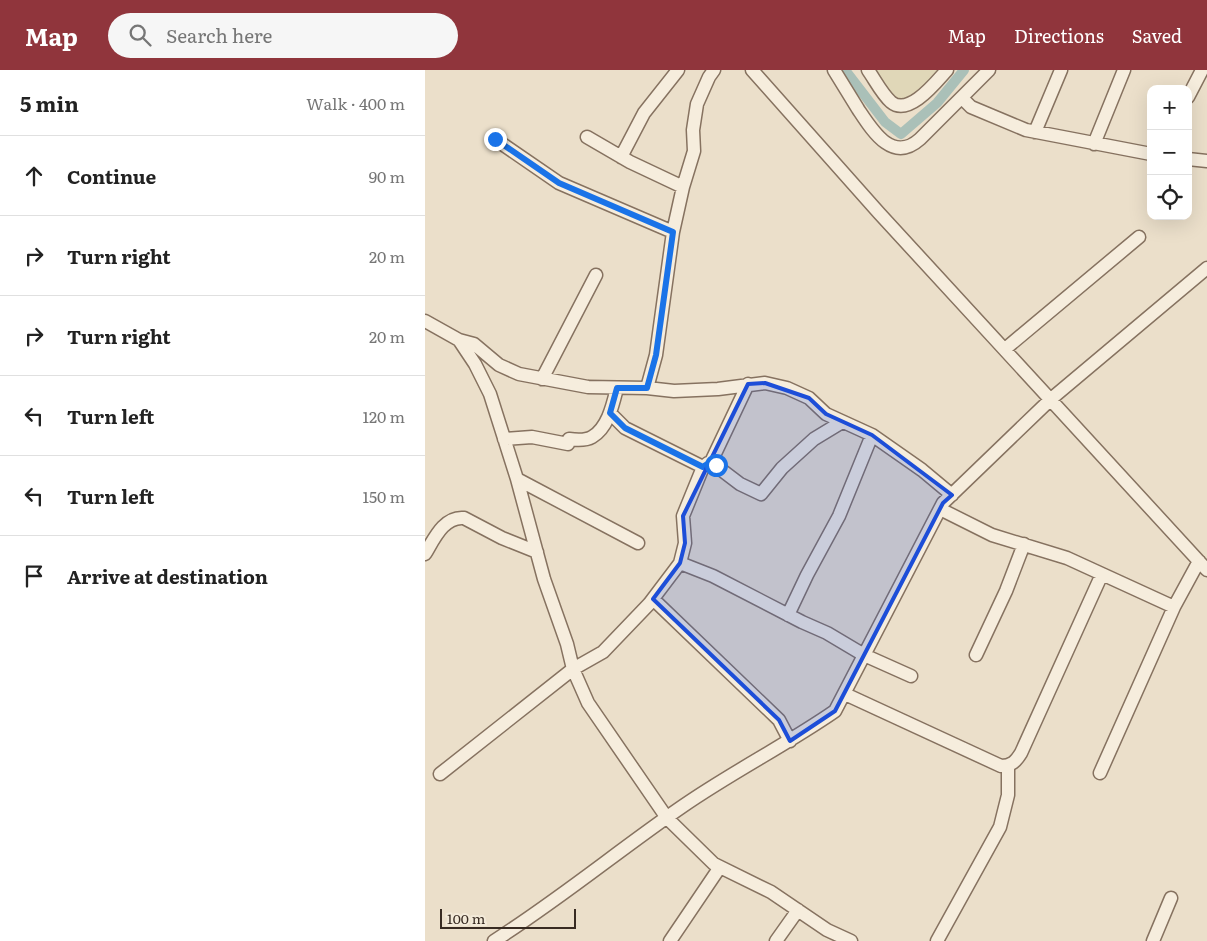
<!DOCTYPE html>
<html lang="en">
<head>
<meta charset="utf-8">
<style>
  :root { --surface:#fff; --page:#f6f6f6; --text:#222; --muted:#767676; --line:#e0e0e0; --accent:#90353c }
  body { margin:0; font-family:Literata,serif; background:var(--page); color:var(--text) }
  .controls { position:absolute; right:15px; top:15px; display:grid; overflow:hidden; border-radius:10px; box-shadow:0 5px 20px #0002 }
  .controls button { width:45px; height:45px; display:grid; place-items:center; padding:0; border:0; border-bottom:1px solid var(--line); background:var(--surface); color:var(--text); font:25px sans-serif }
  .scale { position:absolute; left:15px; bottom:12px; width:136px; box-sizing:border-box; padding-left:5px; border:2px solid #382b22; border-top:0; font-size:14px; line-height:18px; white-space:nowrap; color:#382b22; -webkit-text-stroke:4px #f3ead9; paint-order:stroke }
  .stop { position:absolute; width:15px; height:15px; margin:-11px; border:4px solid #1a73e8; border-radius:50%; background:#fff }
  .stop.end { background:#1a73e8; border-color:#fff; box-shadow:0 1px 5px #0008 }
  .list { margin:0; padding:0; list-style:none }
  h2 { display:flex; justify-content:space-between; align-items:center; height:65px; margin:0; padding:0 20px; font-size:21px }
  h2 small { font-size:16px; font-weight:400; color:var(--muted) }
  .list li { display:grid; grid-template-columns:32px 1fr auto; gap:15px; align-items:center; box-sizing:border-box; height:80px; padding:0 20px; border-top:1px solid var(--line) }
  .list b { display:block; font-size:19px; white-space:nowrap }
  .list em { font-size:16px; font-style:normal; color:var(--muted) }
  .icon { flex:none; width:28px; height:28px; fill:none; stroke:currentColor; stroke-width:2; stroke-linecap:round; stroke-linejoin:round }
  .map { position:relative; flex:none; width:782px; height:871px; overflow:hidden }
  header { display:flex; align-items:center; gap:30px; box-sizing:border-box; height:70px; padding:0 25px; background:var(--accent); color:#fff }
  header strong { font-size:24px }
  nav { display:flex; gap:28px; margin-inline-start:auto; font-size:18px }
  .search { width:350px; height:45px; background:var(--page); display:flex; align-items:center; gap:12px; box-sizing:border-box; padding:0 18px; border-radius:28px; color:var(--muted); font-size:19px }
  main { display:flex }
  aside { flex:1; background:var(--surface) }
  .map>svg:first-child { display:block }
</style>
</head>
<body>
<header>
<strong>Map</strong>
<div class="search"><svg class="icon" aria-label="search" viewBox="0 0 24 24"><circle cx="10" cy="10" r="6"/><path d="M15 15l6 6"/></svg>Search here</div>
<nav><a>Map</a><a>Directions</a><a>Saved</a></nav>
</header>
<main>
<aside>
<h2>5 min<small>Walk · 400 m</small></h2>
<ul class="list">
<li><svg class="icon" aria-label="ahead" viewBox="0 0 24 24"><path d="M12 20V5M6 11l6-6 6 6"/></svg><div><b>Continue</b></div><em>90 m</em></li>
<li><svg class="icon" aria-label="right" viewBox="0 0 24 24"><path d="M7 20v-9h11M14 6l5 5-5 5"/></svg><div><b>Turn right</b></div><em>20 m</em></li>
<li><svg class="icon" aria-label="right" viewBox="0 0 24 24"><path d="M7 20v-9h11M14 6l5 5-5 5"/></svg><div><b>Turn right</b></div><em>20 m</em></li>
<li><svg class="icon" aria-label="left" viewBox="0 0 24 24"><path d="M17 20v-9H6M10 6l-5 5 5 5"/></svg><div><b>Turn left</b></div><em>120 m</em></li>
<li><svg class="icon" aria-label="left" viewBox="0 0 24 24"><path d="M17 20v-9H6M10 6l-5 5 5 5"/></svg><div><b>Turn left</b></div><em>150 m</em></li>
<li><svg class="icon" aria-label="arrive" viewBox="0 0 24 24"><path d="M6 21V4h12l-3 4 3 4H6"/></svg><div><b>Arrive at destination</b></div></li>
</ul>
</aside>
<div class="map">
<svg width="782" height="871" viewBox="0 0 782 871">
  <rect width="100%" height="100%" fill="#ebdfca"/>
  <!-- farmland -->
  <path fill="#e0d7b8" d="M445,0h74l-33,41 -19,-8z"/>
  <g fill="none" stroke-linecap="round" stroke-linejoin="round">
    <!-- canal -->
    <path stroke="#aac0b8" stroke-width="10" d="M420,0l40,52 16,12 36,-31 27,-33"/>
    <defs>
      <path id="minor" d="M327,0l127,143 328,357
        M409,0c8,13 16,26 24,39 14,21 34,55 62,30l69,-69
        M443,0c7,10 14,24 23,32 18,15 45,-20 56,-32
        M763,27l14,-27
        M537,28l9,9 55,23 125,24
        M610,62l26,-62
        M162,67l43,25 53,25
        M70,69l64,44 114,49
        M669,74l30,-74
        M196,87l23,-44 34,-43
        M763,89l19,2
        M0,251l34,19 16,24 15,30 27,85 27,100 23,65 6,25 15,34 79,115 47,46 57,28 56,38 24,11
        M34,270l15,4 25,21 20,9 69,13 59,1 27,3 44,-2 47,-6 22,5 22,10 17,16 46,21 50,35 30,25
        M580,279l134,-112
        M117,309l54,-104
        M222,318l9,-33 17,-123 10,-45 11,-36 -1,-21 4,-26 12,-27 5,-7
        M185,343l15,15 78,39
        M79,369l28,-2 36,7
        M144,369c7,1 16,2 23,-2 16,-9 21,-33 25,-49
        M286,392l37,-78
        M92,409l121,64
        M515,439l52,26 75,23 107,49
        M0,484c9,-15 19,-38 39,-36l38,20 35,14
        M255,493l33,13 89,46 25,11 37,22 47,21
        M228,529l126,121 11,21
        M363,545l19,-40 32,-59 33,-81
        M551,585l30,-64 18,-47
        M420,624l156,72c11,0 15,-5 20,-13l81,-179
        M675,703l74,-166 25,-46
        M15,704l133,-105 30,-17 46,-48 31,-41 5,-20 -2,-27 20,-49 5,-4 3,-1 29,22 21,10 21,-26 32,-29 28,-17
        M69,871c66,-42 125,-91 189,-135 49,-34 103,-61 152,-95l108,-208 108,-104 156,-131
        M245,871l50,-74
        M351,871l22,-31
        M512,871l63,-114 8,-32v-29
        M728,871l18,-43"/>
    </defs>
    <!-- minor casing -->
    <use href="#minor" stroke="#867260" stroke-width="15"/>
    <!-- minor -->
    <use href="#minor" stroke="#f6eddd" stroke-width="12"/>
  </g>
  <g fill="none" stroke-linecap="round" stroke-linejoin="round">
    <!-- route -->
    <path stroke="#1a73e8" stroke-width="6" d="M70,69l64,44 114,49 -17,123 -9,33h-30l-7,25 15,15 78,39c5,-4 7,-5 13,-2"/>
  </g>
  <!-- marked area -->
  <path fill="#1d4ed8" fill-opacity="0.2" stroke="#1d4ed8" stroke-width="4" stroke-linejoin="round" d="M340,313l44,15 17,16 46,21 80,60 -9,8 -108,208 -45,30 -11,-21 -126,-121 27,-36 5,-20 -2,-27 65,-132z"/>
</svg>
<div class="controls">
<button>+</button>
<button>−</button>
<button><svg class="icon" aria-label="locate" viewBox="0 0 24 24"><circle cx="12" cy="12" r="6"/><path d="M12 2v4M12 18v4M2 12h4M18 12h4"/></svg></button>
</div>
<div class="scale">100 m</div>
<div class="stop" style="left:291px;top:395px"></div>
<div class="stop end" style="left:70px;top:69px"></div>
</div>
</main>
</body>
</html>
